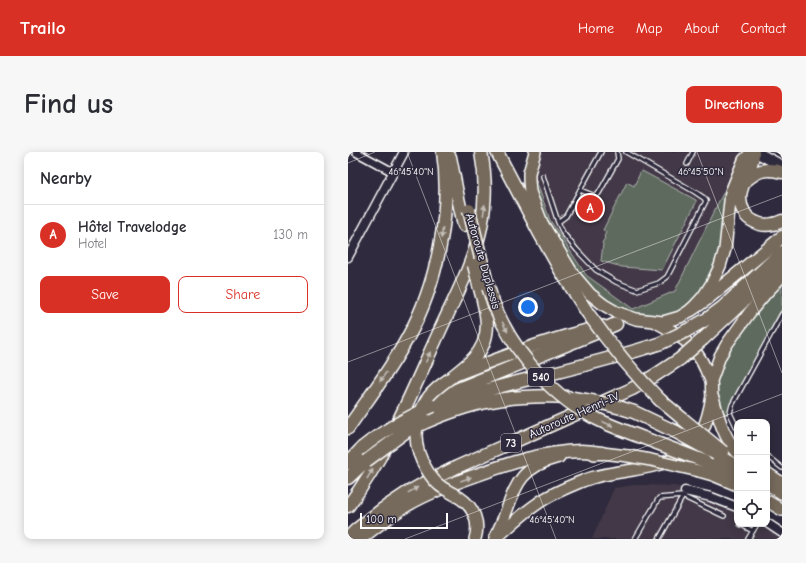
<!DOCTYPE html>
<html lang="en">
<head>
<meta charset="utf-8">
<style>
  :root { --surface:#fff; --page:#f7f7f7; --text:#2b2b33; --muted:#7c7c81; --line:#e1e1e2; --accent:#d93025 }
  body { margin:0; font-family:"Comic Neue",sans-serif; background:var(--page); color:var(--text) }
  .controls { position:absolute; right:12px; bottom:12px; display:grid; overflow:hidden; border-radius:8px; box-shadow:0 2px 10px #0003 }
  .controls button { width:36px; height:36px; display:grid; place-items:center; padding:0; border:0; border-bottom:1px solid var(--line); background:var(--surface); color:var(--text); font:20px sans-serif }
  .scale { position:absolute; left:12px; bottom:10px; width:88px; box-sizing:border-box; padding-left:4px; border:2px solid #fff; border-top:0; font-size:11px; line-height:14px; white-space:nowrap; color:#fff; -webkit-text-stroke:3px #2f2a3d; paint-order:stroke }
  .you { position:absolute; left:180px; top:155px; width:14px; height:14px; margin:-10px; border:3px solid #fff; border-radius:50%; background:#1a73e8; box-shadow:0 0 0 6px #1a73e833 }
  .badge { display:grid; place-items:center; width:26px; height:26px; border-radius:50%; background:var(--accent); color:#fff; font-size:13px; font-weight:700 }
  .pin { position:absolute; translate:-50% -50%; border:2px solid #fff; box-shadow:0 1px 4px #0006 }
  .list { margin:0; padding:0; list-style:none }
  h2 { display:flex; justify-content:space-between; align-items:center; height:52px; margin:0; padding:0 16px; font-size:17px }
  h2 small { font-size:13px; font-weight:400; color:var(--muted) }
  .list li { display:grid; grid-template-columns:26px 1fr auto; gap:12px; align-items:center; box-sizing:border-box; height:60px; padding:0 16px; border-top:1px solid var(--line) }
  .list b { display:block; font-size:15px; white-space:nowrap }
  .list p { margin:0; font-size:13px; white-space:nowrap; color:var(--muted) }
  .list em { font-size:13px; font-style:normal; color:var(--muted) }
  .actions { display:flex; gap:8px; padding:12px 16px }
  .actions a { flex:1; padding:9px 0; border:1px solid var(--accent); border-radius:8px; text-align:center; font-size:14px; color:var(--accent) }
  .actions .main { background:var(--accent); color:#fff }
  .icon { flex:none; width:22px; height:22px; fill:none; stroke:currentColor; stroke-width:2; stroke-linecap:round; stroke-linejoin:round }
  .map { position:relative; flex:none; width:434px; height:387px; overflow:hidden; border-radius:8px }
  header { display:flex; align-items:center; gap:24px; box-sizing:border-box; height:56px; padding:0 20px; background:var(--accent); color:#fff }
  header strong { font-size:19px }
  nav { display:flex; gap:22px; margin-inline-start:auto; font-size:14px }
  .intro { display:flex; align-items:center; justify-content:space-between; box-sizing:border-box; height:96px; padding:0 24px }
  h1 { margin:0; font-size:28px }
  .button { padding:10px 18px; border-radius:8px; background:var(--accent); color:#fff; font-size:14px; font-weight:700 }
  main { display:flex; gap:24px; padding:0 24px }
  aside { flex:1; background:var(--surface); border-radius:8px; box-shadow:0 2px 10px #0003 }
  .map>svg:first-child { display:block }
</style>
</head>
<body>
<header>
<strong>Trailo</strong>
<nav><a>Home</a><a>Map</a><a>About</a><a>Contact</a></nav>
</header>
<div class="intro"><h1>Find us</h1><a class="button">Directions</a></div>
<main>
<aside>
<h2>Nearby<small></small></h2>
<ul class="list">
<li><span class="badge">A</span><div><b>Hôtel Travelodge</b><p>Hotel</p></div><em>130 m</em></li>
</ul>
<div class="actions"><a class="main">Save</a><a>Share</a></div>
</aside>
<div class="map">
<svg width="434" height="387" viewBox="0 0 434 387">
  <rect width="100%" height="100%" fill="#2f2a3d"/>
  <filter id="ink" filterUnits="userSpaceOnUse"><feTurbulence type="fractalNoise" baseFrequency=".025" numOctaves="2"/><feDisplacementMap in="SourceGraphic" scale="8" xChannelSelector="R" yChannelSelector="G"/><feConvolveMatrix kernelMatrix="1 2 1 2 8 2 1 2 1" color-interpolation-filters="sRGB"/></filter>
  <g filter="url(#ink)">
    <!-- built -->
    <path fill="#423847" d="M187,0h210l-26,49 -44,90 -42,18 -47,-34 -36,-55 -19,-54z
      M286,333h15l26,1 26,6 36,15v17h29l16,9v6h-190l22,-51z"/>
    <!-- green -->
    <path fill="#5f6a5f" stroke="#afb4af" d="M397,0l-1,8 -26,112 -38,45 -44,2 -46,-25 -56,-92 -3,-36 19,54 36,55 47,34 42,-18 44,-90z
      M293,19l3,1 52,28v3l-34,67 -40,-3 -21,-6 2,-17 -1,-1 3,-5 -1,-1 2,-5 -3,-2 24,-48 7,4z
      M434,124v32l-56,107 -6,-9 -6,-24 2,-16z"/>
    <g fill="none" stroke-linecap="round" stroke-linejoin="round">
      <defs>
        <path id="service" d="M253,0l-21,38 15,6 4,-3 19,-34 -1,-7
          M339,12l6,-12
          M195,24l15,46
          M232,38l-14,26 -8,6 5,11 14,17 19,20 20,12 21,8 22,-7 8,-6 39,-76 -2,-3 -9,-6 -69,-40
          M389,276l-7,-15 2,-8 50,-91
          M419,304l15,12
          M392,372l13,7
          M287,387l24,-41 23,-2 42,20
          M311,387l24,-43
          M400,387l9,-15"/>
        <path id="minor" d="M8,0l37,20"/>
        <path id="tertiary" d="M0,105l56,-105
          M337,339l26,6 26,10
          M419,371l15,10"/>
        <path id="secondary" d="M408,0l26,14"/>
        <path id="trunk" d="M187,0l-6,21v7l1,12 12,31 31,51 17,20 14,11 12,7 20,7 27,3 17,-5 11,-7 12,-13 9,-14 8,-17 5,-17 6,-57 13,-32 8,-8
          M308,170c23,12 40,24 50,48 1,3 4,7 5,11 1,5 0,10 1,15 1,3 3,6 3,9 5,17 10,34 22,47
          M110,222c47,-18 95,-37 145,-48
          M363,229l9,-25 7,-12 23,-32 15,-18 17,-18
          M246,302l8,-1 26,3
          M351,319l14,4 24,10
          M419,321l15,10
          M112,346c14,9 20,25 15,41
          M419,349l15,9
          M147,385c21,-38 13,-67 64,-80
          M147,387c14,-12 27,-25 42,-35 13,-10 29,-16 43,-22 5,-2 10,-4 15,-5 36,-10 88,-5 107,-46 5,-10 8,-23 10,-35"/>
        <path id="motorway" d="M149,0l42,80 22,39 26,41
          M405,0c0,3 0,6 -1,9 -4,17 -19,33 -8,51 2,4 6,8 11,10 9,5 18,3 27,-1
          M102,5l8,41 6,27
          M397,29c12,-10 20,-14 37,-9
          M343,158l16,-11 75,-62
          M338,179l21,-12 16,-12 59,-55
          M355,187l79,-74
          M104,225c7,-6 15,-12 21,-18 22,-22 13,-49 6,-74
          M93,244l152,-62 23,-10
          M312,248l24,20
          M85,254c75,-25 153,-38 228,-63
          M286,260l42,20
          M80,269c12,-5 25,-10 38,-14 33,-10 67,-12 102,-10
          M0,276c20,-29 43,-59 60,-91 29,-52 44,-126 35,-185
          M371,304l18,10
          M356,309l21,9 12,7
          M0,311l14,-15
          M0,326l18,-17
          M419,331l15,10
          M0,354c39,-52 62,-110 89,-169 16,-36 36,-71 44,-110 5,-25 5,-50 0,-75
          M0,386l8,-8 27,-21 24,-16 16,-9 34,-17 175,-78 22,-13 26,-17
          M12,387c15,-12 30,-24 47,-34 21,-12 44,-21 67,-29 35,-13 69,-24 107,-25 7,0 14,1 21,2"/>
      </defs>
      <!-- service casing -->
      <use href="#service" stroke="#fff" stroke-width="6"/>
      <!-- minor casing -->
      <use href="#minor" stroke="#fff" stroke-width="10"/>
      <!-- tertiary casing -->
      <use href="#tertiary" stroke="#fff" stroke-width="11"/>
      <!-- secondary casing -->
      <use href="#secondary" stroke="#fff" stroke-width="13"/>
      <!-- trunk casing -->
      <use href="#trunk" stroke="#fff" stroke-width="14"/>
      <!-- motorway casing -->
      <use href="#motorway" stroke="#fff" stroke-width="15"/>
      <!-- service -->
      <use href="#service" stroke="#2f2a3d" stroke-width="3.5"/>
      <!-- minor -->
      <use href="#minor" stroke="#2f2a3d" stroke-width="7"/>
      <!-- tertiary -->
      <use href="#tertiary" stroke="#2f2a3d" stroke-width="8"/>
      <!-- secondary -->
      <use href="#secondary" stroke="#2f2a3d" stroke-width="10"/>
      <!-- trunk -->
      <use href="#trunk" stroke="#766a5c" stroke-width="11"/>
      <!-- motorway -->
      <use href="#motorway" stroke="#766a5c" stroke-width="12"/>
      <defs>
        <path id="trunk-bridge" d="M104,225c-10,7 -19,13 -26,23 -3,5 -5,11 -7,17 -6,19 -3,36 8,53 3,5 7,11 12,15 6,5 14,8 21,13
          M280,304l23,4 48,11"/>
        <path id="motorway-bridge" d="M121,58l19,77c15,52 57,105 105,130 15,8 32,14 48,20 21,8 42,16 63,24
          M126,113l5,20
          M239,160c22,31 46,61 73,88
          M313,191l25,-12
          M332,207l23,-20
          M225,246c21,3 41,7 61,14
          M336,268l39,32
          M328,280l40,22
          M14,296c22,-18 46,-31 71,-42
          M18,309l42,-31 20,-9"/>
      </defs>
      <!-- trunk-bridge casing -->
      <use href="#trunk-bridge" stroke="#fff" stroke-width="14" stroke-linecap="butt"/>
      <!-- motorway-bridge casing -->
      <use href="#motorway-bridge" stroke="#fff" stroke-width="15" stroke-linecap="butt"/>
      <!-- trunk-bridge -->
      <use href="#trunk-bridge" stroke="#766a5c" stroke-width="11"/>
      <!-- motorway-bridge -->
      <use href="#motorway-bridge" stroke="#766a5c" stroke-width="12"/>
    </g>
    <!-- one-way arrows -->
    <defs><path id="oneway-solid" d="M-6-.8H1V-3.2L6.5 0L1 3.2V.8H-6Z"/></defs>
    <g fill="#c1bcb6">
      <use href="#oneway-solid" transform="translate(136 58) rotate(-83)"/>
      <use href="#oneway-solid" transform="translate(94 81) rotate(98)"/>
      <use href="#oneway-solid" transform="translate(157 175) rotate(61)"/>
      <use href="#oneway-solid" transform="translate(80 205) rotate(-66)"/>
      <use href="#oneway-solid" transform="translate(35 225) rotate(124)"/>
      <use href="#oneway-solid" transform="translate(260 272) rotate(24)"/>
      <use href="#oneway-solid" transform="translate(22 322) rotate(-58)"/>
      <use href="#oneway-solid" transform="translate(118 327) rotate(-20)"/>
      <use href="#oneway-solid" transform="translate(65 338) rotate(-29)"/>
    </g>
  </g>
  <!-- ticks -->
  <path fill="none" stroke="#fff" stroke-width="1" stroke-opacity="0.45" d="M59,0l149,387M349,0l85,221M0,11l27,-11M0,210l434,-167M57,387l377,-145"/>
  <g text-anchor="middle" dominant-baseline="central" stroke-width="3" stroke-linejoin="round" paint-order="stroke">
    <!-- shield labels -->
    <g fill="#2f2a3d" stroke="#c1bfc5" stroke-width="1">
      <rect x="180" y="216" width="26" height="18" rx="3"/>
      <rect x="153" y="282" width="20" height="18" rx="3"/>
    </g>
    <g font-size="11" font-weight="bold" fill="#fff">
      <text x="193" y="225">540</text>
      <text x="163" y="291">73</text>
    </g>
    <!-- street labels -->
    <g font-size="12" fill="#fff" stroke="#2f2a3d">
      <text transform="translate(135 109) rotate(74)">Autoroute Duplessis</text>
      <text transform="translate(226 263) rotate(-24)">Autoroute Henri-IV</text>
    </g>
  </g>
  <g font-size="10" text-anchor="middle" fill="#fff" stroke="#2f2a3d" stroke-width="3" stroke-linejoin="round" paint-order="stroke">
    <text x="63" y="23">46°45'40"N</text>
    <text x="353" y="23">46°45'50"N</text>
    <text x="204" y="371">46°45'40"N</text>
  </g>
</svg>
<div class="controls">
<button>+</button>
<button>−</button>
<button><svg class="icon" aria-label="locate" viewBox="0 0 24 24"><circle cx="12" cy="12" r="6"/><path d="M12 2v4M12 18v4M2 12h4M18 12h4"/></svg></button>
</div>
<div class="scale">100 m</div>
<div class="you"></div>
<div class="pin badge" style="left:242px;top:56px">A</div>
</div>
</main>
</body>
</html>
